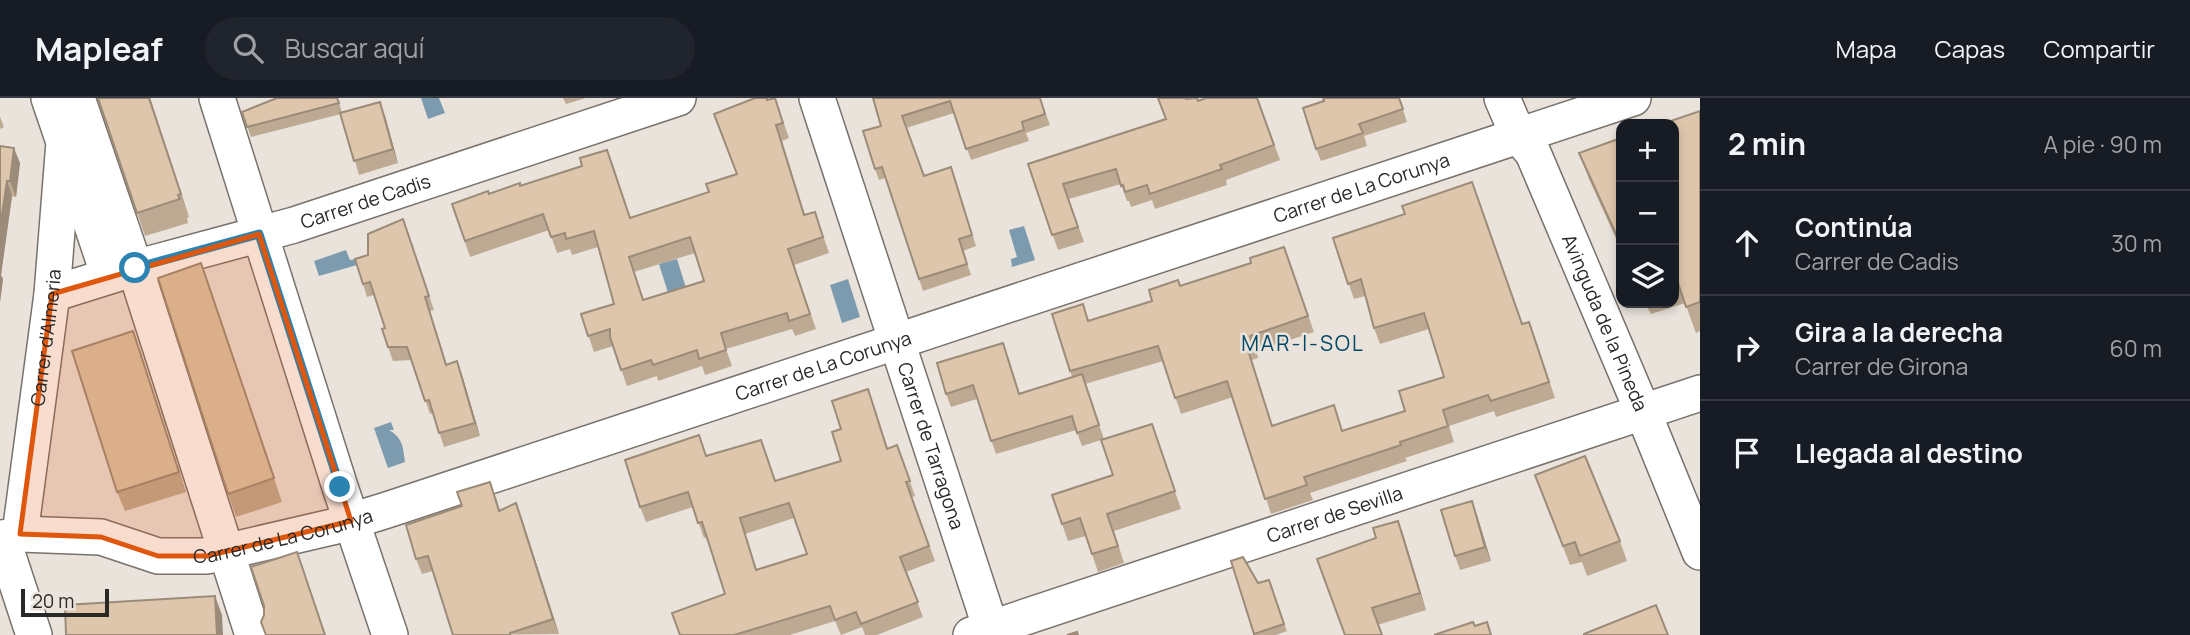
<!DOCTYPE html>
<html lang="es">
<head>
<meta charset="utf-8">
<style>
  :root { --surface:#171b24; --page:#20242c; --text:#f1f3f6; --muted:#9ea1a6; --line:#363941 }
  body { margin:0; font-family:Manrope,sans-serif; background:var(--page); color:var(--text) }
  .controls { position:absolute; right:21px; top:21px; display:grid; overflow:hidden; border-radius:14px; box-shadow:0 4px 10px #0003 }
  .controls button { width:63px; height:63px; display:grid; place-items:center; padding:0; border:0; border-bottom:2px solid var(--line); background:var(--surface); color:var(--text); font:35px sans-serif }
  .scale { position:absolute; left:21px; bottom:18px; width:88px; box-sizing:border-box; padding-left:7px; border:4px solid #2a2826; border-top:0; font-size:19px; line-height:24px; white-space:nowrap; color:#2a2826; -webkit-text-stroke:5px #eae3dc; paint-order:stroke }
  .stop { position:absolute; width:21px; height:21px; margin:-16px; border:5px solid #2a83b1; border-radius:50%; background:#fff }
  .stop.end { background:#2a83b1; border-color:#fff; box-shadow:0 2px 7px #0008 }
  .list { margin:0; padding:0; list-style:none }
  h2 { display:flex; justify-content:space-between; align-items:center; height:91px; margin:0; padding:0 28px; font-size:30px }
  h2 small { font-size:23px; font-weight:400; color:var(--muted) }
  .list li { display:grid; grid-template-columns:46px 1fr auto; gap:21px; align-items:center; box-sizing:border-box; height:105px; padding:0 28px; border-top:2px solid var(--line) }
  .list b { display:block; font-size:26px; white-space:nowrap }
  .list p { margin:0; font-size:23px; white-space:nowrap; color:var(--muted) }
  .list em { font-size:23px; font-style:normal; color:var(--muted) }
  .icon { flex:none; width:38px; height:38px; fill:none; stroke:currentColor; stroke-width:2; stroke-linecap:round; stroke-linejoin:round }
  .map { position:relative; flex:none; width:1700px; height:537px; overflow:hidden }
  header { display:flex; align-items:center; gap:42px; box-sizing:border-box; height:98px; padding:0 35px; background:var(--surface); border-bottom:2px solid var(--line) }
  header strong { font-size:33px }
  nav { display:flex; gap:38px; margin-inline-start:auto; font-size:24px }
  .search { width:490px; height:63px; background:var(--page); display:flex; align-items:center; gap:18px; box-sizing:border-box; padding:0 24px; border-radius:38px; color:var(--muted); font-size:26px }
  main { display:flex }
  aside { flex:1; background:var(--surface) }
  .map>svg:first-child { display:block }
</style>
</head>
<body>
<header>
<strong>Mapleaf</strong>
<div class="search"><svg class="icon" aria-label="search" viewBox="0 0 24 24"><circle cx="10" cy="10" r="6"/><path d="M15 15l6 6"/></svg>Buscar aquí</div>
<nav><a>Mapa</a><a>Capas</a><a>Compartir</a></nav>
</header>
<main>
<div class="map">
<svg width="1700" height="537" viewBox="0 0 1700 537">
  <rect width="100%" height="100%" fill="#eae3dc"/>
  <!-- water -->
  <path fill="#7d9baf" d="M421,0h18l6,15 -17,6z
    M1024,128l11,34 -23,7 -1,-8 6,-2 -8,-27z
    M346,152l4,10 6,-1 1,6 -38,11 -5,-15z
    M677,161l10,32 -18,5 -10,-32z
    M848,181l12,38 -18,6 -12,-38z
    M391,324l3,8h-5c14,8 14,17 16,32l-17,6 -14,-40z"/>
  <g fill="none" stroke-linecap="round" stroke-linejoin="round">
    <defs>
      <g id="minor">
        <path d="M77,0l58,170 118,367"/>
        <path d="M217,0l123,389 50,148"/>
        <path id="s1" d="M817,0l176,537"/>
        <path id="s2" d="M1502,0l16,37 15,18 110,259 57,140"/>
        <path d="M69,59l40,119"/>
        <path id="s3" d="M52,196l83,-26 159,-43 384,-127"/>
        <path id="s4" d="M20,436l32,-240 12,-152 -15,-44"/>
        <path d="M2,440l32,97"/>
        <path id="s5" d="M0,441l20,-5 81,3 57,19h49l125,-29 55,-17 1246,-412"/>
        <path id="s6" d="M971,537l729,-242"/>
      </g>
    </defs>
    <!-- minor casing -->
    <use href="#minor" stroke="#78726c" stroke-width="38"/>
    <!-- minor -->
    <use href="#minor" stroke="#fff" stroke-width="35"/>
  </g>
  <!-- wall -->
  <path fill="#beaa93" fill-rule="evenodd" d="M150,0l39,119 -2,1 1,5 -43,13 -8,-23z
    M277,0h61l4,15 43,3 13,47 -39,12 -18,-61 -90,23 -9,-25z
    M563,0h23l-20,6z
    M775,0l14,40 -7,3 23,74 10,-3 14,41 -35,12 22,64 -21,7 -3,-7 -66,20 6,17 -27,9 -3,-9 -44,15 -1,-5 -30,10 -14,-40 -19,6 -13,-38 33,-10 -16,-57 -26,8 -2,-6 -13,4 -8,-23 -79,27 -18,-53 68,-18 93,-21 17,53 44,-13 35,-13 27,-18 31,-74zM695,155l9,28 -60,19 -10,-28z
    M873,0h167l10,27 -24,8 3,8 -58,19 -17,-47 -48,15 18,48 31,2 21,68 -13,5 8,24 -48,16 -38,-113 -6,2 -4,-11 6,-43z
    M1157,0h29v1l12,2 59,-3 23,62 -54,20 1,5 -72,24 -3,-9 -21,7 -2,-6h-2l-6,-17 -52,15 15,43 -26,8 -30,-86 138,-45z
    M1399,0l8,24 -43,14 3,10 -46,15 -5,-12z
    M1700,13v220l-4,2 -11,-30 -34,11 -6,-11h29v-179z
    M0,19l4,10 -4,2z
    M1621,40v112l-32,-71 -10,-26z
    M0,48l20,17 -4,34 -4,-1 -11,79 2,4 -3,23z
    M403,121l31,91 -4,1 17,54 15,10 18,61 -36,11 -11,-34 -3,1 -18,-54 -19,1 -5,-14 -3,-19 -11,-33 -7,2 -4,-13 5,-29z
    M1333,140l189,86 13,13 20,61 -59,19 -2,-6 -45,15 5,16 -49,16 2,3 -97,32 3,7 -42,14 -38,-117 -52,17 -18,-53 -78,23 19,55 -22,7 -6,-16 -80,24 -19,-55 -26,8 -5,-13 62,-38 11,37 53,-16 -20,-63 37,7 63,-20 28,-15 71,-23 33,-16 30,85 -58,19 2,7 -6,2 20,65 71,5 62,-19 39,-34 -15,-48 -49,15 -6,-16 -9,-32 -11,3z
    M210,189l72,215 -46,15 -8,-23z
    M140,253l46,141 -61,19 -8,-19z
    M874,307l14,44 9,-4 18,51 -3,1 23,64 -29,11 17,45 -46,18h-12l-3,-8 -21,8 -6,-14 -45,14h-110l45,-41 -18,-57 -3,1 -11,-31 -47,15 -6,-15 67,-51 60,-1 8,26 66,-20v-32zM794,420l13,36 -50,16 -12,-36z
    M1152,326l29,85 -67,22 10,32 -26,9 -12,-36 -18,5 -6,-17 51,-49z
    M1535,377l85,66 7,20 -40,15 -5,-14 -12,3z
    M496,399l4,14 22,8 37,115 -106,1 -20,-64 -11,3 -6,-15z
    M1472,403l19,60 -31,9 -5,-14z
    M1398,423l28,89 -81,25 31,-97z
    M1231,463l27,22 11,-3 18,51 -11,4h-22z"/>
  <!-- shaded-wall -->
  <path fill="#9b8b78" d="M149,0h1l39,119 -8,-23z
    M380,4l5,14 13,47 -5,-14z
    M14,50l6,15 -4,34 -6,-16z
    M7,83l5,15 -11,79 2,4 -3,23v-74z
    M133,233l7,20 46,141 -7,-20z
    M457,263l5,14 18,61 -5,-13z
    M1472,403l5,14 14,46 -6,-14z
    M516,405l6,16 37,115 -6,-15z
    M1398,423l6,16 22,73 -6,-17z
    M215,498l7,19 1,20h-6z"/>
  <!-- building -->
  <path fill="#ddc6ab" stroke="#9b8b78" stroke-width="2" fill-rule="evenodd" d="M98,0h51l32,96 -3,1 2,4 -43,14z
    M277,0h60l2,5 -92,24 -5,-15z
    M755,0h12v2l8,-2 8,25 -7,2 28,90 11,-3 8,25 -35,12 22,65 -21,7 -2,-8 -66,20 5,17 -27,9 -2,-9 -44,15 -2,-5 -30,10 -11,-33v-8l-22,7 -7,-22 33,-10 -20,-73 -28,8 -1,-6 -14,4 -8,-23 -78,27 -13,-37 36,-13 1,3 31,-11v3l62,-20 -2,-8 27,-8 23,68 79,-26 -3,-8 31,-10 -23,-60zM690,139l14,44 -61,19 -14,-43z
    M873,0h167l5,16 -23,8 2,8 -58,19 -16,-48 -48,15 22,60 27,-9 21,68 -13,4 8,25 -48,15 -37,-112 -7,2 -12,-38 18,-5z
    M1158,0h28v1l11,-1 1,3 8,-3h51l17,47 -54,20 2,4 -72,25 -3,-9 -22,7 -2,-7 -2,1 -5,-17 -53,15 15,43 -26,8 -24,-71 138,-45z
    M1323,0h76l4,11 -44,15 4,9 -47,16 -13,-41 21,-7z
    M380,4l13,47 -39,12 -14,-48z
    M1700,13v191l-14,5 -10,-30 -2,1v-154h-12z
    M1621,40v107l-42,-92z
    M0,48l14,2 -4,33h-3l-7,47z
    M1472,84l50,142 7,-2 20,60 -58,19 -3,-6 -45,15 5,16 -48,16 1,3 -97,32 3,8 -42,14 -38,-118 -52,17 -17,-52 -88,25 -18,-57 31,-10 5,17 64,-20 -3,-11 29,-10 2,6 71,-23 -1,-5 34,-11 24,69 -58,20 2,6 -6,2 26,82 62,-21 8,26 63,-20 -6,-20 45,-14 -20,-64 -50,15 -13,-49 -13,5 -15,-46 72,-24 -3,-8z
    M403,121l26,77 -4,1 21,68 11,-4 18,62 -36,10 -10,-33 -4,1 -18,-54h-19l-6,-18 3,-1 -15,-46 -7,2 -8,-25 13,-4v-21z
    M201,165l73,215 -46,16 -70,-216z
    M133,233l46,141 -62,20 -45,-141z
    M1003,245l16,51 63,-20 17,51 -22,8 -5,-17 -81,25 -18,-56 -27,9 -9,-31z
    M868,291l19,60 10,-4 13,36 -4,1 23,64 -29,11 18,45 -57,22 -5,-12 -21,8 -5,-14 -96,29h-54l-8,-22 53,-19 -23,-72 -4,1 -10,-31 -48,15 -15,-47 74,-25 7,21 55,-16 14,41 66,-20 -9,-29 9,-3 -9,-28zM789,405l18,51 -51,16 -16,-52z
    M1152,326l23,67 -68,23 11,32 -26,8 -12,-36 -18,6 -10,-29 61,-20 -12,-35z
    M1585,358l35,85 -40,15 -5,-14 -12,4 -28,-71z
    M490,384l9,29 17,-8 37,116 -43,14v2h-57l-25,-79 -12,3 -10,-34 56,-19 -5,-14z
    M1472,403l13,46 -30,9 -14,-46z
    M1398,423l22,72 -48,15 10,27h-37l-28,-76 59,-21 -3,-10z
    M297,454l28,83h-59l-5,-13 3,-7v-9l-13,-39z
    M1243,459l15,26 11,-3 15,44 -30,10 -23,-73z
    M215,498l2,39h-151l-1,-30z
    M1656,507l12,30h-84v-1z
    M1473,524l2,4 12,-4 4,13h-57z
    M1077,534l1,3h-11z"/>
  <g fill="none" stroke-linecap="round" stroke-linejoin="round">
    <!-- route -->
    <path stroke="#2a83b1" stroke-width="9" d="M135,170l124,-34 81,253"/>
  </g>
  <!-- marked area -->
  <path fill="#de570d" fill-opacity="0.2" stroke="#de570d" stroke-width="5" stroke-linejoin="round" d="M259,136l92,287 -144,35h-49l-57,-19 -81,-3 32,-240z"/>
  <g text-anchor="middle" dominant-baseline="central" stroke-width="5" stroke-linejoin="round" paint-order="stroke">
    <!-- street labels -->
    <g font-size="19" fill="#2a2826" stroke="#eae3dc">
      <text stroke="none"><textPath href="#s5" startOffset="1423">Carrer de La Corunya</textPath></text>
      <text stroke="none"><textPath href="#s3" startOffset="327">Carrer de Cadis</textPath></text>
      <text stroke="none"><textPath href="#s2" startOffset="248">Avinguda de la Pineda</textPath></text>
      <text stroke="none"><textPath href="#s4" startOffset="198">Carrer d'Almeria</textPath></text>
      <text stroke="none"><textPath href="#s5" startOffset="856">Carrer de La Corunya</textPath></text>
      <text stroke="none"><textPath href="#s1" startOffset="366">Carrer de Tarragona</textPath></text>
      <text stroke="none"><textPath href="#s6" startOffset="383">Carrer de Sevilla</textPath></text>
      <text stroke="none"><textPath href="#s5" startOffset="289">Carrer de La Corunya</textPath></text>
    </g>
    <!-- neighbourhood labels -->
    <g font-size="21" letter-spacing="2" fill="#024766" stroke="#eae3dc">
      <text x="1303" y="245">MAR-I-SOL</text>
    </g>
  </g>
</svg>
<div class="controls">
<button>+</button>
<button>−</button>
<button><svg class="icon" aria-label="layers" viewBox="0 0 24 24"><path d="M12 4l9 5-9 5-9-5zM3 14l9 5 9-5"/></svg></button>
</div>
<div class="scale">20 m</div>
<div class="stop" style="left:135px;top:170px"></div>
<div class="stop end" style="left:340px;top:389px"></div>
</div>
<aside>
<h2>2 min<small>A pie · 90 m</small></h2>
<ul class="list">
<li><svg class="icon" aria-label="ahead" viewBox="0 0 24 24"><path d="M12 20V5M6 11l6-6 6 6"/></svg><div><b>Continúa</b><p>Carrer de Cadis</p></div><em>30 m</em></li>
<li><svg class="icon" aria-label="right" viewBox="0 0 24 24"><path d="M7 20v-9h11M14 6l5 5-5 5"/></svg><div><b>Gira a la derecha</b><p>Carrer de Girona</p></div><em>60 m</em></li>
<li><svg class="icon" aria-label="arrive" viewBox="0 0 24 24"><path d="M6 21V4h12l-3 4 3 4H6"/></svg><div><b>Llegada al destino</b></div></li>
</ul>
</aside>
</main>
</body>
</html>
